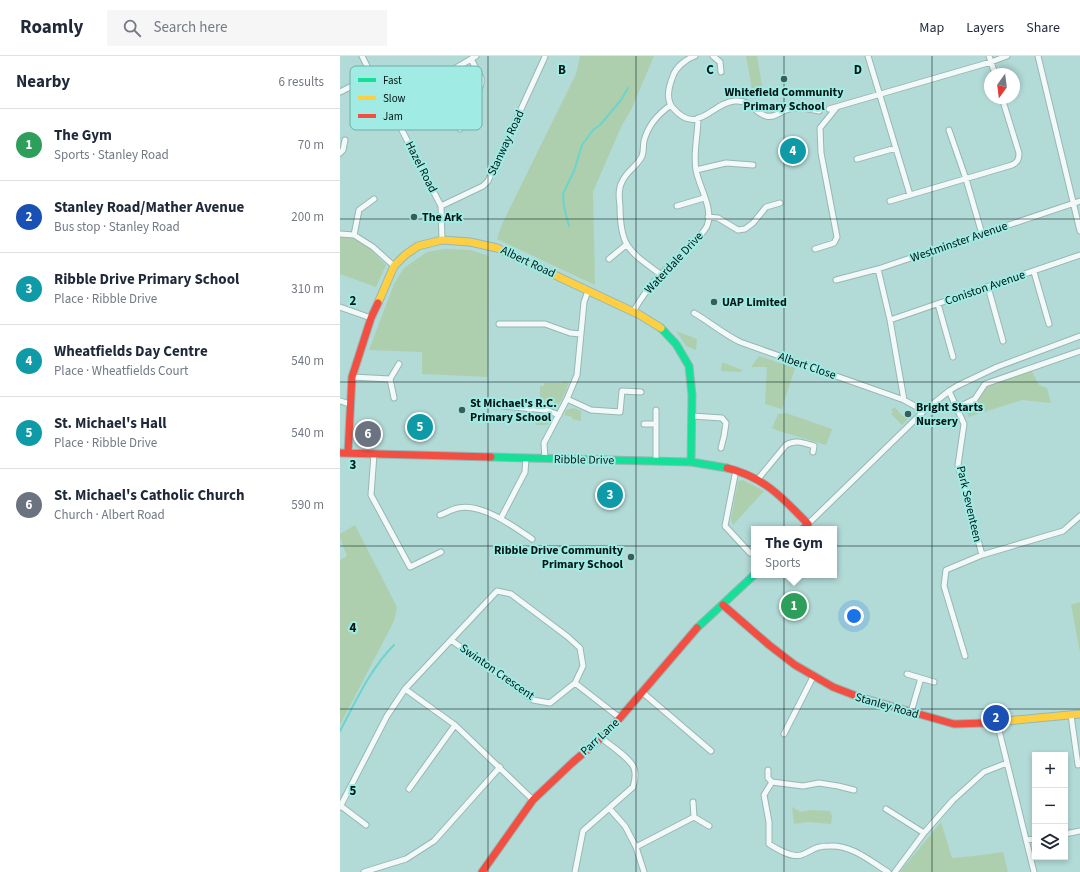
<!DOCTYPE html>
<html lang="en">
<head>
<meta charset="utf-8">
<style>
  :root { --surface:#fff; --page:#f6f6f7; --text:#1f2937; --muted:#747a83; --line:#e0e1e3; --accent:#2563eb }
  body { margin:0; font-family:"Source Sans 3",sans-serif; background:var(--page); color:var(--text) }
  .controls { position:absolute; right:12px; bottom:12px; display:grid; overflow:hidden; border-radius:0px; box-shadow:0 2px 6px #0003 }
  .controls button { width:36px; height:36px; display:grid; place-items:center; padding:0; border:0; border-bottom:1px solid var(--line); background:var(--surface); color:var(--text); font:20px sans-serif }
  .compass { position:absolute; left:644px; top:12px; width:36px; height:36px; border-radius:50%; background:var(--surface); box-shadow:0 2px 6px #0003; rotate:194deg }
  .you { position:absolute; left:514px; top:560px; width:14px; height:14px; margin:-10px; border:3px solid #fff; border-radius:50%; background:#1a73e8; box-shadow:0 0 0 6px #1a73e833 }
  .badge { display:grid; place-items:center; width:26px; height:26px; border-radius:50%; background:var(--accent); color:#fff; font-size:13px; font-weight:700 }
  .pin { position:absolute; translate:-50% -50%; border:2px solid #fff; box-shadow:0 1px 4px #0006 }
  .popup { position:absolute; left:411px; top:470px; width:86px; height:52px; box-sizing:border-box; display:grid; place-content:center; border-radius:0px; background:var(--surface); filter:drop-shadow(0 1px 3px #0005); font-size:13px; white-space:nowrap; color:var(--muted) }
  .popup b { font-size:15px; color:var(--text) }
  .popup::after { content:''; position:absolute; left:50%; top:100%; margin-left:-8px; border:8px solid transparent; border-top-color:var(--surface) }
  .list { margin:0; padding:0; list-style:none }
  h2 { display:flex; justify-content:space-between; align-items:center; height:52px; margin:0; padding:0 16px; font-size:17px }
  h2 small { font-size:13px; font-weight:400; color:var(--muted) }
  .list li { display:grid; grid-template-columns:26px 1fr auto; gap:12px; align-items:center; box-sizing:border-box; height:72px; padding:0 16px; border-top:1px solid var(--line) }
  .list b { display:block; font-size:15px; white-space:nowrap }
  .list p { margin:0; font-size:13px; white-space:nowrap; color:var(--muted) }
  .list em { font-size:13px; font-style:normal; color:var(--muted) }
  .icon { flex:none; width:22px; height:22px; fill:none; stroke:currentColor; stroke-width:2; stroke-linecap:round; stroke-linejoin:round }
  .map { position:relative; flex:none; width:740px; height:816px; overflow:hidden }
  header { display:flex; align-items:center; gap:24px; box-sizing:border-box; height:56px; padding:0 20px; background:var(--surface); border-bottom:1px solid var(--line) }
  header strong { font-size:19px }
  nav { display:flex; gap:22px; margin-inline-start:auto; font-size:14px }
  .search { width:280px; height:36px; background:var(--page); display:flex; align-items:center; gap:10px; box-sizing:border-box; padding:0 14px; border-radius:0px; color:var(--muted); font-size:15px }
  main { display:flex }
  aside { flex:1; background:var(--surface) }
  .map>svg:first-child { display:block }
</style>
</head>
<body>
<header>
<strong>Roamly</strong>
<div class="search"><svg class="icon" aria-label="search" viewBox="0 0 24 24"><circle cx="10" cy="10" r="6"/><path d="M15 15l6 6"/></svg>Search here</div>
<nav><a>Map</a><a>Layers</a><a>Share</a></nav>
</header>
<main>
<aside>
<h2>Nearby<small>6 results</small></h2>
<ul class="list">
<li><span class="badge" style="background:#2e9e5b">1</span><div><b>The Gym</b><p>Sports · Stanley Road</p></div><em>70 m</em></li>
<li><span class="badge" style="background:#1a4fb4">2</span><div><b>Stanley Road/Mather Avenue</b><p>Bus stop · Stanley Road</p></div><em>200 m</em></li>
<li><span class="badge" style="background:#0f9aa8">3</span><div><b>Ribble Drive Primary School</b><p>Place · Ribble Drive</p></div><em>310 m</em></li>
<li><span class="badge" style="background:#0f9aa8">4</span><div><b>Wheatfields Day Centre</b><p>Place · Wheatfields Court</p></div><em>540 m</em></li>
<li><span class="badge" style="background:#0f9aa8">5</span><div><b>St. Michael's Hall</b><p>Place · Ribble Drive</p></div><em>540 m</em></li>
<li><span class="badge" style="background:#6b7280">6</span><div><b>St. Michael's Catholic Church</b><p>Church · Albert Road</p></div><em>590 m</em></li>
</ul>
</aside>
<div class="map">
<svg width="740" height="816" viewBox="0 0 740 816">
  <rect width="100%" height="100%" fill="#b2dad7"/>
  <!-- green -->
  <path fill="#aecfad" d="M240,0h74l-23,54 -10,17 -28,65 2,93 -98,-46 5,-15 74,-150z
    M406,0h11l6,35 -10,4z
    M0,181l13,1 10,4 23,23 -10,22 -36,-13z
    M105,193l25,1 19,6 -1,121 -66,-3v-22l-53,-2 25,-66 10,-16 23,-16z
    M336,275l21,8 -1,11 -10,-4z
    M419,300l36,12 -13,41 -17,-5 2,-37h-16z
    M382,306l20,8v2l-21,-1z
    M691,314l8,15 8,3 4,15 -29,-3 -54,17 -2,-9 11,-8 11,-14z
    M223,325l6,1c-8,19 -6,27 -29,25v-21h4v-3h18z
    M555,351l1,2 7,7 1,-1 4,4 -6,6 -11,-11 2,-2 -2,-2z
    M234,352l7,3v10l-9,-2v-2l-8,-2 2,-5z
    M195,357l12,1 3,7 -3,4h-11z
    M446,357l46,16 -6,16 -47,-14 -7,-3 6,-14z
    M403,424l21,11 -31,34 -2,-6 7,-38z
    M15,469l42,82 -3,14 -54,104v-165l7,-4 -7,-18v-4z
    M740,546v50l-9,-47z
    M452,751l9,5 9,-2 20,1 2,5 -1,8 -23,-2 -14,2z
    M601,766l11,36 22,-2 29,-4 5,20h-108z"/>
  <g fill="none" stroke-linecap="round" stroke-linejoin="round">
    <!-- stream -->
    <path stroke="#6bd5cd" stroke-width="2" d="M229,170l-5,-19 -1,-13 11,-23 8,-26 11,-15 7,-5 21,-25 7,-12
      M0,675c16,-30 30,-62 54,-86"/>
    <defs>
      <path id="street" d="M22,0l10,20 18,31 51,99 1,34
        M355,0c-9,3 -19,11 -22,20 -4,10 -8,23 0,32 25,29 39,-6 62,-7 17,-1 18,11 31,15 8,2 13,-3 20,-6 10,-4 23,-1 33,1
        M373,0l7,6 1,10
        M528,0l42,139
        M649,0l6,18
        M698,0l42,175
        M0,36l32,-16
        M50,51l86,-51
        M489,53l162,-47 16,-6
        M120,73l21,-45v-6l-10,-19
        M609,74l17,49 16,55
        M0,97l3,-3 2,-10
        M517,103l39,-11
        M356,114l30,-7 27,2
        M550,145l122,-36c6,-3 7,-6 7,-12l-17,-55
        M101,150l42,-20 5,-5 56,-122 1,-3
        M337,150l27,-8
        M368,161l10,1 20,12 7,-1 8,-6 13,-16 14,-4
        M0,178l14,1 19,12 21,19
        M14,179l5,-25 15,-11
        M475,193l19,-6 3,-6 -16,-84 -1,-25 17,-21
        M269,203l17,-14
        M538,213l12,51 14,80
        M694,216l15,52
        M320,218c-31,-23 -40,-27 -40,-68 -1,-8 -2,-17 2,-24 4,-11 16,-16 20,-26 2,-5 1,-11 2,-15 4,-16 14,-27 27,-36
        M496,224l42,-11 202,-68
        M648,231l15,54
        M598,248l15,53
        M0,251l31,11
        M293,256c8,-14 18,-28 29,-39 10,-10 40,-36 45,-47 7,-17 -8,-39 -11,-56 -3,-17 2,-35 2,-52
        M354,257c16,9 29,21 46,29l164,58 20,11
        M550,264l190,-65
        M159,268h46l25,9 11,1
        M12,321l38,2
        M609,335l8,-5 40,-19 83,-31
        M54,342l-4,-19 9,-15
        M227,343l24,11 29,2 2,-21 19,1
        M0,345l10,3
        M163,350l43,4 13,5
        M617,352l18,-9 10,-15 95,-33
        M352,360l30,2 4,5 -2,13 -3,12
        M304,368h12
        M34,398l-3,41 39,72 31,-15
        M205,403l-1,-16 23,-44 10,-24 7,-73 4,-11
        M316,405v-51
        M396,414l-11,56 25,27
        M418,423l28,-34c9,-6 18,-2 28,1l-1,6
        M100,459c6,-2 12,-6 18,-7 24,-5 55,18 74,31
        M161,462l24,-46 1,-14
        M468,468l116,-113 25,-20 15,33 -6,41 24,90
        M157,535l14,3 57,43 12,11 3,18 -8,17 -25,20 -17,-3 -82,-60z
        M625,600l-21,-70 2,-16 36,-15 81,-24 17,-15
        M567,618l27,8
        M235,627l45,35
        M65,633l50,36 78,75
        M302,636l69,59
        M571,656l10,-34
        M731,659l7,50
        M657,666l37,150
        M444,678l29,-57
        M428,714v8l4,4 -8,13 5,27v22c8,5 22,14 32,11 12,-4 12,-9 29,-9 22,-1 40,15 58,26
        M432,726l31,4 16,-3 19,3 16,4
        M69,733l46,-64
        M353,746l1,15 15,9
        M1,750l25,19
        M0,751l47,-91 18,-27 46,-49
        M269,752l16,18 11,21 8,25
        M546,753l38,24
        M725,778l15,-3
        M686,784l9,-1
        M296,791l58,-30
        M24,816l42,-13 28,-18 66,-74
        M235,816l8,-41 50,-44c2,-6 3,-13 1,-19 -4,-10 -24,-23 -33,-30
        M555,816l29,-39 29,-33 31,-28 23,-9"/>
      <path id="fast" d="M321,272l15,16 13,22 3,29 -1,67
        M151,401l200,5 36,6
        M357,572l57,-53"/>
      <path id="slow" d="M38,247l16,-37 11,-11 13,-9 24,-6 28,2 27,6 143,67 21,13
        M645,667l95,-9"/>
      <path id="jam" d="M0,397l151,4
        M8,397l4,-76 19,-59 7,-15
        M387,412c37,9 56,30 81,56l-5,5
        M383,549l46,40 26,20 38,22 26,10 95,27 31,-1
        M142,816l51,-72 39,-37 29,-25 19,-20 77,-90"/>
    </defs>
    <!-- street casing -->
    <use href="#street" stroke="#97b7b4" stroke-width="7"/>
    <!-- fast casing -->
    <use href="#fast" stroke="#97b7b4" stroke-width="9"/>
    <!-- slow casing -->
    <use href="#slow" stroke="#97b7b4" stroke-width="9"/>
    <!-- jam casing -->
    <use href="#jam" stroke="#97b7b4" stroke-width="9"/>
    <!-- street -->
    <use href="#street" stroke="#f3f9f9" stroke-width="5"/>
    <!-- fast -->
    <use href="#fast" stroke="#16e098" stroke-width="7"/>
    <!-- slow -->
    <use href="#slow" stroke="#ffcf43" stroke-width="7"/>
    <!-- jam -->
    <use href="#jam" stroke="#f24e42" stroke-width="7"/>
  </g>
  <!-- grid -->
  <path fill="none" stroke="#011615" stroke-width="1" stroke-opacity="0.55" d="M148,0v816M296,0v816M444,0v816M592,0v816M0,163h740M0,326h740M0,490h740M0,653h740"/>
  <!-- markers -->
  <g fill="#3f5b59" stroke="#a0ece5" stroke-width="1.5">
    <circle cx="444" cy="23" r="4"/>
    <circle cx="74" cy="161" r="4"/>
    <circle cx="374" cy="246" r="4"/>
    <circle cx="122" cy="354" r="4"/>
    <circle cx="568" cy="358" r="4"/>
    <circle cx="291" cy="501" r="4"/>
  </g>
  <g text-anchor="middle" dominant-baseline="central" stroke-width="4" stroke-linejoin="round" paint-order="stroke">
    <!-- poi labels -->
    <g font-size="12" font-weight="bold" fill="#011615" stroke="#a0ece5" text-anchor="start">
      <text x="444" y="36" text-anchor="middle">Whitefield Community<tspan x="444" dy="14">Primary School</tspan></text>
      <text x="82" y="161">The Ark</text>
      <text x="382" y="246">UAP Limited</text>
      <text x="130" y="347">St Michael's R.C.<tspan x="130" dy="14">Primary School</tspan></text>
      <text x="576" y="351">Bright Starts<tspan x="576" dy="14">Nursery</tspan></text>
      <text x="283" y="494" text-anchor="end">Ribble Drive Community<tspan x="283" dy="14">Primary School</tspan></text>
    </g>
    <!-- street labels -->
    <g font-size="12" fill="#011615" stroke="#a0ece5">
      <text transform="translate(166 87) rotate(-65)">Stanway Road</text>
      <text transform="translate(81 111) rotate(63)">Hazel Road</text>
      <text transform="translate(619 186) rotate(-19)">Westminster Avenue</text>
      <text transform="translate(188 206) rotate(25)">Albert Road</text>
      <text transform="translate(334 207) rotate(-47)">Waterdale Drive</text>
      <text transform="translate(645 232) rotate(-19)">Coniston Avenue</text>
      <text transform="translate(467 310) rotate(19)">Albert Close</text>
      <text transform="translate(244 404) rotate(1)">Ribble Drive</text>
      <text transform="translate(629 448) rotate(77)">Park Seventeen</text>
      <text transform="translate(157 616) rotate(35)">Swinton Crescent</text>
      <text transform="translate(547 650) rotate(16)">Stanley Road</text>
      <text transform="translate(260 681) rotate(-43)">Parr Lane</text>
    </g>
  </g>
  <!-- legend -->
  <rect x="10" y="10" width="132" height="64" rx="6" fill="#a0ece5" stroke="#70aca7" stroke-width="1"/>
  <rect x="18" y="22" width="18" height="4" fill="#16e098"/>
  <rect x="18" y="40" width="18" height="4" fill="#ffcf43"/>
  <rect x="18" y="58" width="18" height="4" fill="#f24e42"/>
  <g font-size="11" fill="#011615">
    <text x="43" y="28">Fast</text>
    <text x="43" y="46">Slow</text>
    <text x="43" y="64">Jam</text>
  </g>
  <g font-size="13" text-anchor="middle" font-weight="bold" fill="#011615" stroke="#a0ece5" stroke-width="4" stroke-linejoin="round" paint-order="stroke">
    <text x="222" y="18">B</text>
    <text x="370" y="18">C</text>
    <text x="518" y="18">D</text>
    <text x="13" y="249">2</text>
    <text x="13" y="413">3</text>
    <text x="13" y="576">4</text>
    <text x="13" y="739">5</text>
  </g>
</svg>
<div class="controls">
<button>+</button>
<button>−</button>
<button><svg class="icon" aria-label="layers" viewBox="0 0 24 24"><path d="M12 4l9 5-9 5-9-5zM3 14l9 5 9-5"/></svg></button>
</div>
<svg class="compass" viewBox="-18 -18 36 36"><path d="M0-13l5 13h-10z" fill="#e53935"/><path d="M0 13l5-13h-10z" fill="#747a83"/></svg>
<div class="you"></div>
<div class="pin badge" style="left:454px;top:550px;background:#2e9e5b">1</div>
<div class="popup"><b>The Gym</b>Sports</div>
<div class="pin badge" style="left:656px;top:662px;background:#1a4fb4">2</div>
<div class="pin badge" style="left:270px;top:439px;background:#0f9aa8">3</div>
<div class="pin badge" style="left:453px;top:95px;background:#0f9aa8">4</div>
<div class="pin badge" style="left:80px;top:371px;background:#0f9aa8">5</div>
<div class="pin badge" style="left:28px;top:378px;background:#6b7280">6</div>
</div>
</main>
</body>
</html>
